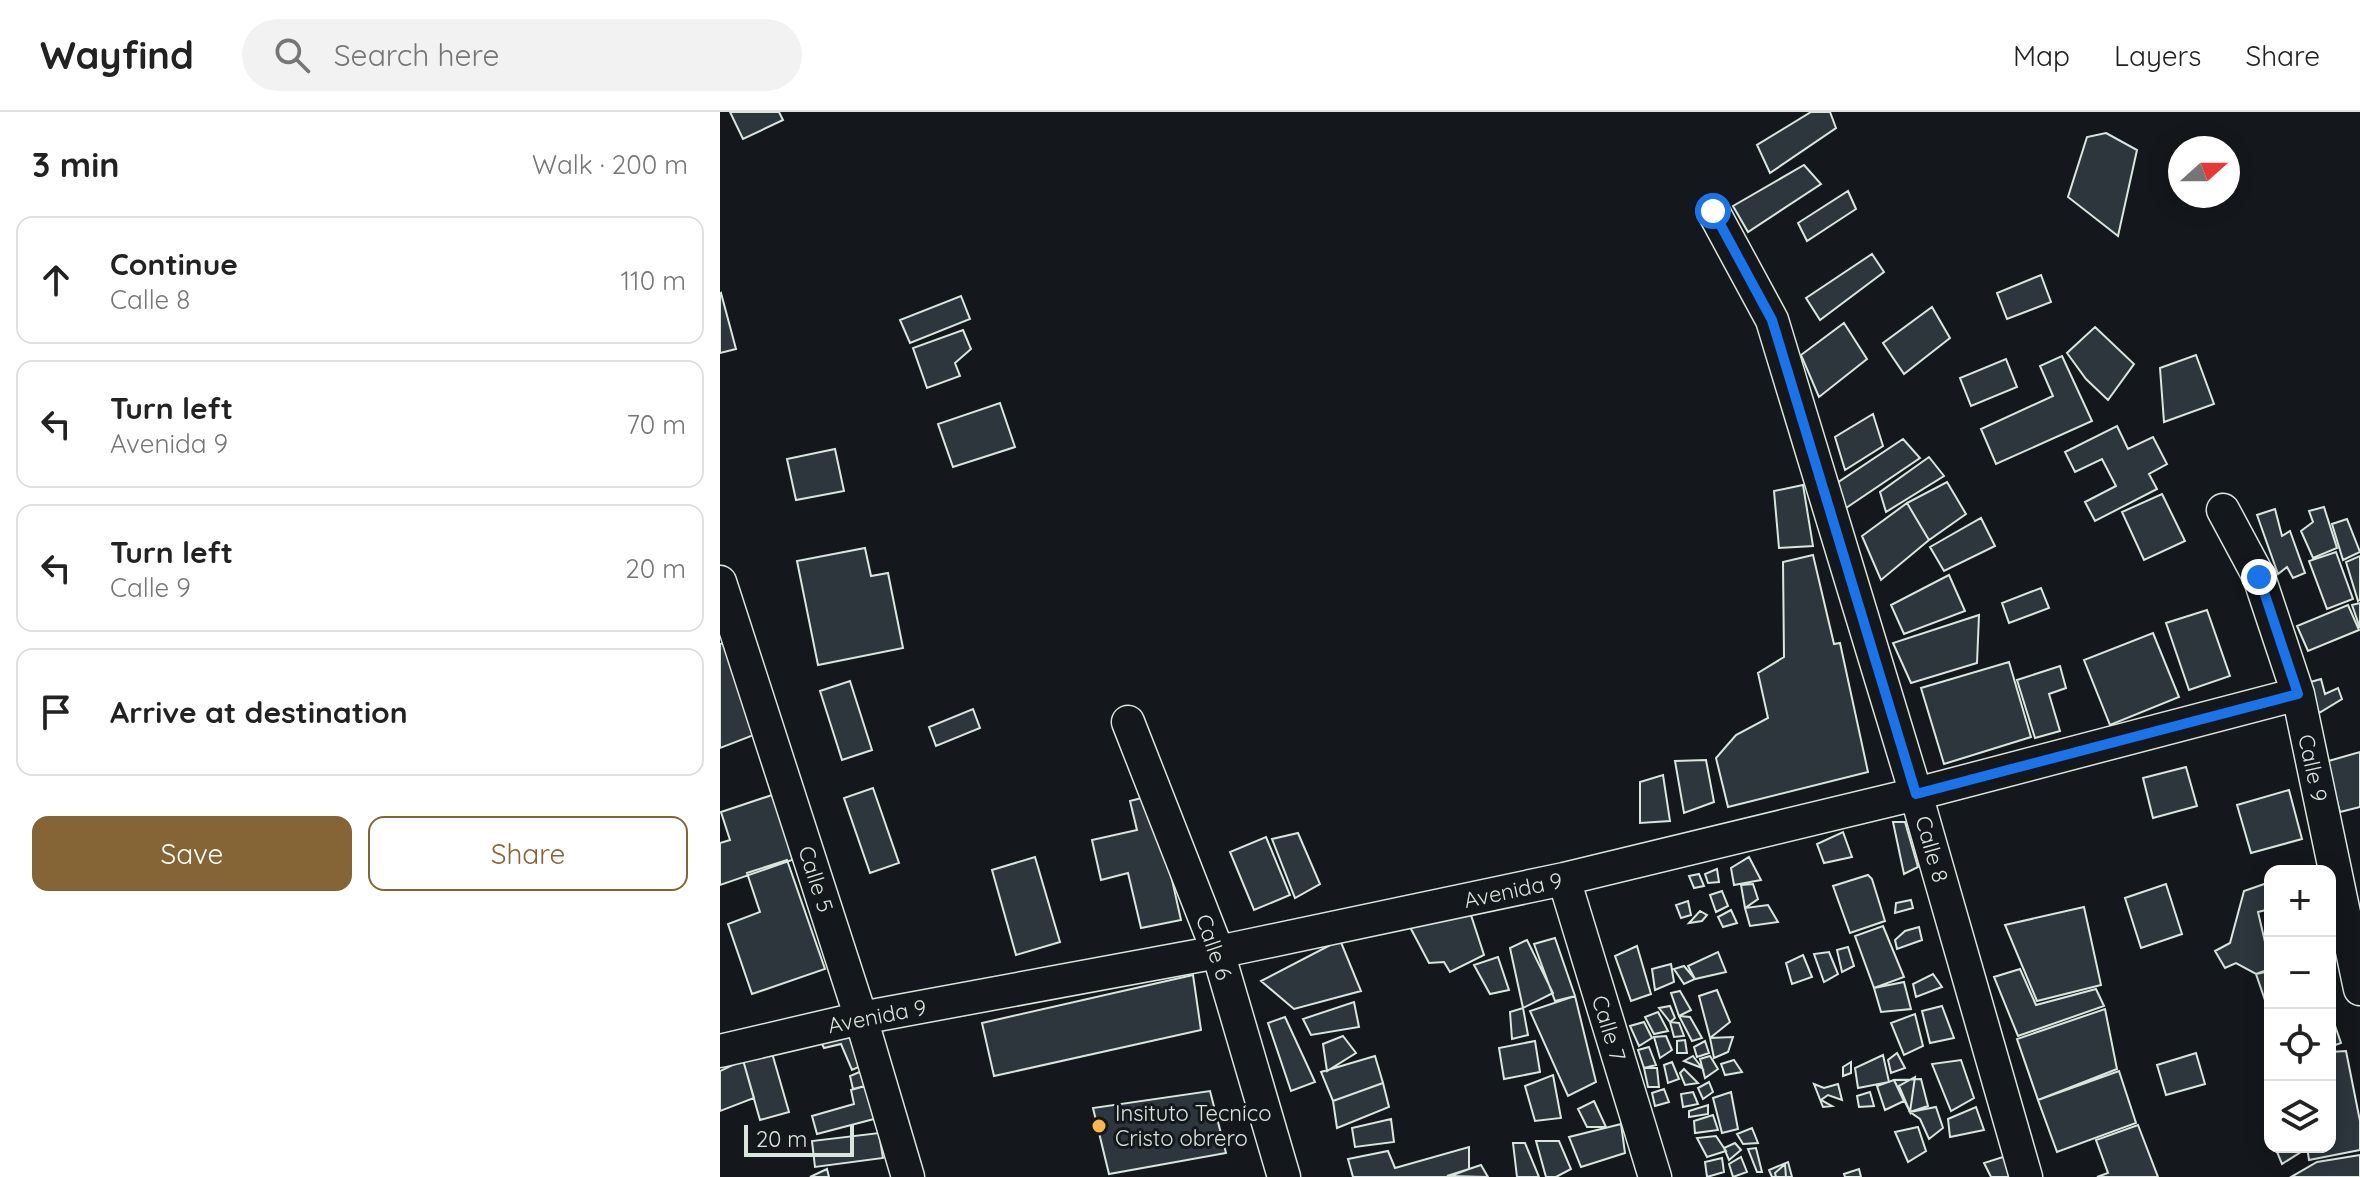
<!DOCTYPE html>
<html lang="en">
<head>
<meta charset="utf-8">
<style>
  :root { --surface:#fff; --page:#f2f2f2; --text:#222; --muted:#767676; --line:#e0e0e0; --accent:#856535 }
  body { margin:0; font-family:Quicksand,sans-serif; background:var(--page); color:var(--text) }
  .controls { position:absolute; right:24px; bottom:24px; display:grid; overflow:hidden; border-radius:16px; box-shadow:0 4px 20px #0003 }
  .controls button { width:72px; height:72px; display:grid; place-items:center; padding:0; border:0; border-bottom:2px solid var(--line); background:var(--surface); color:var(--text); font:40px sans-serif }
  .compass { position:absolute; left:1448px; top:24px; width:72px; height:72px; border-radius:50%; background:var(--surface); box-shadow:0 4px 20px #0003; rotate:69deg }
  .scale { position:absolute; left:24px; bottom:20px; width:110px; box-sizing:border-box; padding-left:8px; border:4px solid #d8e6dc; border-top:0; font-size:22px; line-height:28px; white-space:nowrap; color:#d8e6dc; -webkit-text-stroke:6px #14181c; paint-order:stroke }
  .stop { position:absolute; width:24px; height:24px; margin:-18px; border:6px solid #1a73e8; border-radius:50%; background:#fff }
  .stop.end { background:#1a73e8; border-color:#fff; box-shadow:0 2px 8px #0008 }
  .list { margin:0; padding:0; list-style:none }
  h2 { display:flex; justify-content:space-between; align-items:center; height:104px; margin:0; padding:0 32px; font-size:34px }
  h2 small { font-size:26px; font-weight:400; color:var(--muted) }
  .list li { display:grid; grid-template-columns:52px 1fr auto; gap:24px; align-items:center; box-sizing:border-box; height:128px; margin:0 16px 16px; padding:0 16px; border:2px solid var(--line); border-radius:16px }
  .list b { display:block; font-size:30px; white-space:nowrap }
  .list p { margin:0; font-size:26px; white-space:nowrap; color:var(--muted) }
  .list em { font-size:26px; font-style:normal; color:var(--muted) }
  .actions { display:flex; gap:16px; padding:24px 32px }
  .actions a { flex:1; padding:18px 0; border:2px solid var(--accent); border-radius:16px; text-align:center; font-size:28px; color:var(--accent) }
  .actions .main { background:var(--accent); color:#fff }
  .icon { flex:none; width:44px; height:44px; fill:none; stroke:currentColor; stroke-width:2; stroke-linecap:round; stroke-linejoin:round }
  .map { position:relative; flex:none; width:1640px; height:1065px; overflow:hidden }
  header { display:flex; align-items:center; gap:48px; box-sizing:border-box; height:112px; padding:0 40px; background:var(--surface); border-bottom:2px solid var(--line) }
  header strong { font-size:38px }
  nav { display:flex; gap:44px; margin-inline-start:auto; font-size:28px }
  .search { width:560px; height:72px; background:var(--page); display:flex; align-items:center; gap:20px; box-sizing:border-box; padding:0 28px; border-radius:44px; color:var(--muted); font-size:30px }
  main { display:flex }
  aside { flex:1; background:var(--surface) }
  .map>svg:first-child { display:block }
</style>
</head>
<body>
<header>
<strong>Wayfind</strong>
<div class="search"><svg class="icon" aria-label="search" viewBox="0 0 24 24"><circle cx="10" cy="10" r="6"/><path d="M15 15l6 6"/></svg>Search here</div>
<nav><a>Map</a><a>Layers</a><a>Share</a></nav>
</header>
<main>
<aside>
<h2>3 min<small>Walk · 200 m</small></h2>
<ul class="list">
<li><svg class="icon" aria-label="ahead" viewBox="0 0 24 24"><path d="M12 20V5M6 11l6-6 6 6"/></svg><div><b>Continue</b><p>Calle 8</p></div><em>110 m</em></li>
<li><svg class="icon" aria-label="left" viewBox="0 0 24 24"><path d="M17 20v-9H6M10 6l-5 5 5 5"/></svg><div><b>Turn left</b><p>Avenida 9</p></div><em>70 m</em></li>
<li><svg class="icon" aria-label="left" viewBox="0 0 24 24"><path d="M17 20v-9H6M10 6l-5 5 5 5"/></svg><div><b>Turn left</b><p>Calle 9</p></div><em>20 m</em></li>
<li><svg class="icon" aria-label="arrive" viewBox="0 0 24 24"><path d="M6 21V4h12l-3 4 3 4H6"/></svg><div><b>Arrive at destination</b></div></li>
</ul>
<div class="actions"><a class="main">Save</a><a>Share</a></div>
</aside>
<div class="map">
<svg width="1640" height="1065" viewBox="0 0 1640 1065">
  <rect width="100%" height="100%" fill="#14181c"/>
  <!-- building -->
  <path fill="#2c363c" stroke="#d8e6dc" stroke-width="2" d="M10,0h49l4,8 -40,19z
    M1091,0h19l6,16 -66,45 -13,-28z
    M1386,21l31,17 -19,86 -50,-39 19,-60z
    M1084,53l17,19 -73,48 -15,-26z
    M1128,79l8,18 -49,32 -9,-18z
    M1152,142l12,18 -64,48 -14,-22z
    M1321,163l10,27 -44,17 -10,-26z
    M1,181l15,56 -16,4v-59z
    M241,184l9,23 -60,24 -10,-23z
    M1212,195l18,31 -46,36 -21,-31z
    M1124,211l23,36 -48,38 -18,-42z
    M1375,215l39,37 -26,36 -22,-21 -19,-26z
    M243,218l8,19 -16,14 5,13 -33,12 -14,-40z
    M1476,243l18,49 -50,18 -4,-54z
    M1342,244l30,65 -96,43 -15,-35 72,-33 -13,-30z
    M1286,247l11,28 -46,19 -11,-28z
    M280,291l15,44 -62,20 -15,-43z
    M1153,302l10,32 -38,24 -10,-33z
    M1397,314l11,23 25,-12 14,27 -18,10 8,15 -62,32 -10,-19 31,-16 -14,-27 -27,13 -10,-20z
    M1183,327l17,19 -74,50 -9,-25z
    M115,337l9,42 -48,9 -9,-41z
    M1209,345l15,19 -58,36 -6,-20z
    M1227,370l19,32 -37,26 -22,-37z
    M1083,373l10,61 -34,2 -5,-57z
    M1442,382l23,47 -41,19 -22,-48z
    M1187,391l22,37 -48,40 -19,-44z
    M1604,395l13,41 -24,10 -12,-27 12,-9 -4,-11z
    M1555,397l7,27 8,-5 15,42 -12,5 -6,-11 -9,7 -21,-59z
    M1261,406l14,28 -51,25 -14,-24z
    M1627,407l13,33 -17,8 -11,-36z
    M145,436l6,28 17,-3 15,75 -85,17 -21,-104z
    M1616,440l17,47 -26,10 -18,-48z
    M1093,443l21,89 6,-1 28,129 -140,35 -12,-49 20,-23 32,-17 -10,-45 26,-16 -1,-95z
    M1640,444v44l-2,1 -12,-39z
    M1229,463l16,36 -61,23 -13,-29z
    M1321,476l8,20 -40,15 -7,-20z
    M1640,491v25l-8,-23z
    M1628,493l11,25 -51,21 -11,-25z
    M1487,498l23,66 -41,14 -23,-67z
    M1259,503l-2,48 -66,20 -18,-40z
    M1433,521l26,64 -69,28 -26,-65z
    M4,531l35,90 -39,15v-104z
    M1289,550l22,75 -87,27 -23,-76z
    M1340,554l6,22 -17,6 11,37 -25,7 -18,-58z
    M1601,567l4,15 13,-6 4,11 -23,14 -12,-30z
    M130,569l22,69 -30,10 -22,-69z
    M253,597l7,19 -44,18 -7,-19z
    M1640,640v55l-20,5 -15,-50z
    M986,648l8,42 -30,11 -9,-52z
    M1466,655l11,39 -44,12 -10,-40z
    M943,663l7,46 -30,2v-41z
    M153,676l26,75 -29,10 -26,-75z
    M1569,678l13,49 -51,14 -14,-48z
    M52,683l23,64 -75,26v-42l10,-3 -9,-28z
    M433,683l28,125 -40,8 -13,-55 -27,7 -9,-40 45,-10 -7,-29z
    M1173,710h12l13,45 -14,7z
    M1123,720l9,25 -28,6 -7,-19z
    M578,721l22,51 -25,14 -23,-59z
    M546,725l24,58 -36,15 -24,-58z
    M315,745l25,85 -44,13 -24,-85z
    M1029,745l12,23 -27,5 -3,-17z
    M67,748l38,109 -73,25 -24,-70 32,-12 -13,-39z
    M997,757l2,13 -11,1 -3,-9z
    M979,762l5,12 -10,2 -5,-12z
    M1148,763l4,4 13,42 -35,12 -17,-47z
    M1550,770v27l-12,3 7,30 5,-2v29l-14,5 -20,-11 -11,5 -10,-17 15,-8 14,-52z
    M1033,772l5,15 -13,9 -4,-23z
    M1446,772l16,50 -41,14 -16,-50z
    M1002,779l6,15 -12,6 -6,-17z
    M1191,788l2,8 -18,5 1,-10z
    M968,789l3,14 -10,3 -5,-13z
    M1048,793l10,17 -28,4 -5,-18z
    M1364,795l17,78 -64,16 -32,-76z
    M749,797l15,46 -34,17 -6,-10 -15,1 -19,-36z
    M1011,798l6,13 -14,4 -5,-10z
    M980,799l7,4 -5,6 -13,2z
    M1163,814l21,51 -30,11 -19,-52z
    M1199,815l3,13 -25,9 -2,-9 10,-9z
    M835,826l20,58 -20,5 -21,-57z
    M620,828l21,51 -67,18 -33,-28z
    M807,828l26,53 -30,15 -13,-60z
    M917,834l14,48 -20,7 -16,-45z
    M1128,835l6,19 -12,6 -5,-22z
    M998,840l8,20 -31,7 -7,-13z
    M1109,840l9,22 -14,8 -10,-28z
    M1083,843l9,22 -20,7 -6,-21z
    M778,845l11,33 -19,4 -16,-29z
    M951,852l3,18 -19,8 -3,-21z
    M964,854l11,13 -11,5 -10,-15z
    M1300,857l16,36 60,-16 8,17 -86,30 -24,-59z
    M1550,859v34l-3,1 -11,-32z
    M1213,862l9,13 -26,10 -3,-13z
    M473,863l8,55 -207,46 -12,-53z
    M1184,870l7,27 -30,3 -7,-24z
    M997,878l13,32 -20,16 -11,-42z
    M960,879l11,19 -12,6 -8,-23z
    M855,884l21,86 -28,14 -38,-85z
    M634,890l5,25 -48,8 -8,-16z
    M950,894l5,12 -5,4 -11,-14z
    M1222,894l12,32 -24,5 -8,-32z
    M803,896l5,27 -16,4 -2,-27z
    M1385,897l12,60 -79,31 -21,-61z
    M938,900l10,19 -14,3 -9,-17z
    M1195,902l8,32 -19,9 -13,-32z
    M959,904l11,1 12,21 -10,3z
    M565,905l30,65 -24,9 -23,-68z
    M1610,905h2l9,26 -11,4z
    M924,910l8,16 -13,8 -9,-20z
    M950,910l9,1 5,13 -10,1z
    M119,922l15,6 9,25 -11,5 -11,-26 -17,4 -5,-10z
    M623,924l13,17 -29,18 -4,-27z
    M946,924l6,14 -12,8 -6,-21z
    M1013,925l-5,15 -14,6 -4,-20z
    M965,928l2,13h-10v-12z
    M815,929l5,31 -36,7 -5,-31z
    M985,929l4,12 -12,4 -3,-10z
    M929,935l7,18 -12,3 -6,-18z
    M1626,939l14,70v29l-51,10 -2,-13h23v-95z
    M52,941l17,59 -29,8 -17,-60z
    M1177,941l8,15 -14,5 -3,-13z
    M1476,941l9,31 -39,11 -9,-30z
    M1163,943l6,27 -31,6 -3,-20z
    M655,944l8,27 -50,18 -12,-29z
    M973,944l9,12 -18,-7z
    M990,944l8,13 -13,9 -5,-19z
    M23,948l11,38 -34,13v-40z
    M1014,948l8,12 -17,3 -4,-11z
    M1241,948l13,38 -23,13 -19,-47z
    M952,950l7,17 -11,4 -4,-18z
    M1131,950v11l-8,3v-9z
    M924,956h13l2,19h-11z
    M964,957l14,14 -13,2 -5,-12z
    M142,959l3,15 -12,3 -3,-13z
    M1399,959l17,52 -79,29 -19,-52z
    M833,963l8,43 -26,3 -10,-35z
    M1195,965l-5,35 -11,-26z
    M1201,967l7,27 -18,6 -16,-32z
    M1174,968l10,21 -19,9 -8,-24z
    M989,970l4,10 -10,7 -5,-11z
    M663,971l6,24 -52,21 -4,-27z
    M1094,972l10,4 14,-4 4,16 -14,-5 -7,5 11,6 -9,1z
    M145,974l9,33 -57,15 -5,-18 42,-12 -3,-14z
    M944,977l5,13 -14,4 -3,-13z
    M490,979l16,62 -117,21 -16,-66z
    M973,980l5,12 -15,3 -2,-13z
    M1011,980l7,37 -16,4 -9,-35z
    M1150,980l4,14 -15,1 -2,-11z
    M874,989l12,26h-19l-9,-18z
    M988,993v9l-19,3v-6z
    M1216,995l7,21 -14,11 -9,-20 -10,-7z
    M1256,995l8,23 -34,7 -2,-18z
    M993,1003l5,15 -23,3 -1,-12z
    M671,1007l3,23 -39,5 -3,-19z
    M901,1012l4,29 -44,14 -12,-30z
    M1418,1013l20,52h-61l11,-4 -12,-33z
    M1198,1015l8,24 -18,11 -13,-30z
    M1032,1016l6,15 -15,1 -6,-10z
    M159,1021l4,25 -68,9 -3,-26z
    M996,1024l10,15 -19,6 -10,-19z
    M816,1029h23l12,28 -15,8h-10z
    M793,1031h12l14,34h-22z
    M1015,1031l6,7 -12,10 -5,-12z
    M749,1035v22l-21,8h-95l-5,-18 40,-8 7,17z
    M1555,1035h28l1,3 -22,14z
    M1036,1036l6,24h-5l-9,-23z
    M1640,1043v22h-69l26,-15z
    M1286,1044l7,21h-22l-7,-14z
    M1021,1045l6,15 -14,5 -4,-13z
    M1002,1046l2,14 -17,5 -2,-15z
    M1068,1050l4,15h-20l-3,-7z
    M1065,1052l1,13h-10l-1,-4z
    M761,1053l7,12 -41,-1 22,-7z
    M107,1057l2,8h-19z
    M1139,1057l2,8h-16l-1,-3z"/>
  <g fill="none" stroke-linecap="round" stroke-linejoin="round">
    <defs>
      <path id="street" d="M993,99l59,109 144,474 110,383
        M1503,398l36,67 39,117 62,295
        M0,470l141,436 47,159
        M408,610l90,230 66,225
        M844,767l91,298
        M0,939l141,-33 357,-66 346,-73 352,-85 382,-100"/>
    </defs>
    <!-- street casing -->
    <use href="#street" stroke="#d8e6dc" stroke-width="35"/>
    <!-- street -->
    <use href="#street" stroke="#14181c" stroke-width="32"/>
  </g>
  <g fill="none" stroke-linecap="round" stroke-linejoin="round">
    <!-- route -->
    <path stroke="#1a73e8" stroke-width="10" d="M993,99l59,109 144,474 382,-100 -39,-117"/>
  </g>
  <!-- markers -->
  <circle fill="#ffb74d" stroke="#14181c" stroke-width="3" cx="379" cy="1014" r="8"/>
  <g text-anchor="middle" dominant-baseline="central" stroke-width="6" stroke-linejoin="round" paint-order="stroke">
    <!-- street labels -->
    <g font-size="22" fill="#d8e6dc" stroke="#14181c">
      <text transform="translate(1593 656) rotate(78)">Calle 9</text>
      <text transform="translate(1212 737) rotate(74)">Calle 8</text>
      <text transform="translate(96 767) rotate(72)">Calle 5</text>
      <text transform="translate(793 778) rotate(-12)">Avenida 9</text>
      <text transform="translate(494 835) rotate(71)">Calle 6</text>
      <text transform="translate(157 904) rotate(-11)">Avenida 9</text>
      <text transform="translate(889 916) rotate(73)">Calle 7</text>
    </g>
    <!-- poi labels -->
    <g font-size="22" fill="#d8e6dc" stroke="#14181c" text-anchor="start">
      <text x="395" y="1001">Insituto Tecnico<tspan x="395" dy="25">Cristo obrero</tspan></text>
    </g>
  </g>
</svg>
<div class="controls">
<button>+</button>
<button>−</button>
<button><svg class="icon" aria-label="locate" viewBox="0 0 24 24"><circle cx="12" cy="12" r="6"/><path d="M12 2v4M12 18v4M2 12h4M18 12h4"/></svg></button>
<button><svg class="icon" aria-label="layers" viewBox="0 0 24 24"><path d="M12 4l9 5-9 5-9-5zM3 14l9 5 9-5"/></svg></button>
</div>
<svg class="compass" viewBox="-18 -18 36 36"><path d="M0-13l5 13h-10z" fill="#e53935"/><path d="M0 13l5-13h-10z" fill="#767676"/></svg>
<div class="scale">20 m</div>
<div class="stop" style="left:993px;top:99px"></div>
<div class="stop end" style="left:1539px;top:465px"></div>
</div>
</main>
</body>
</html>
